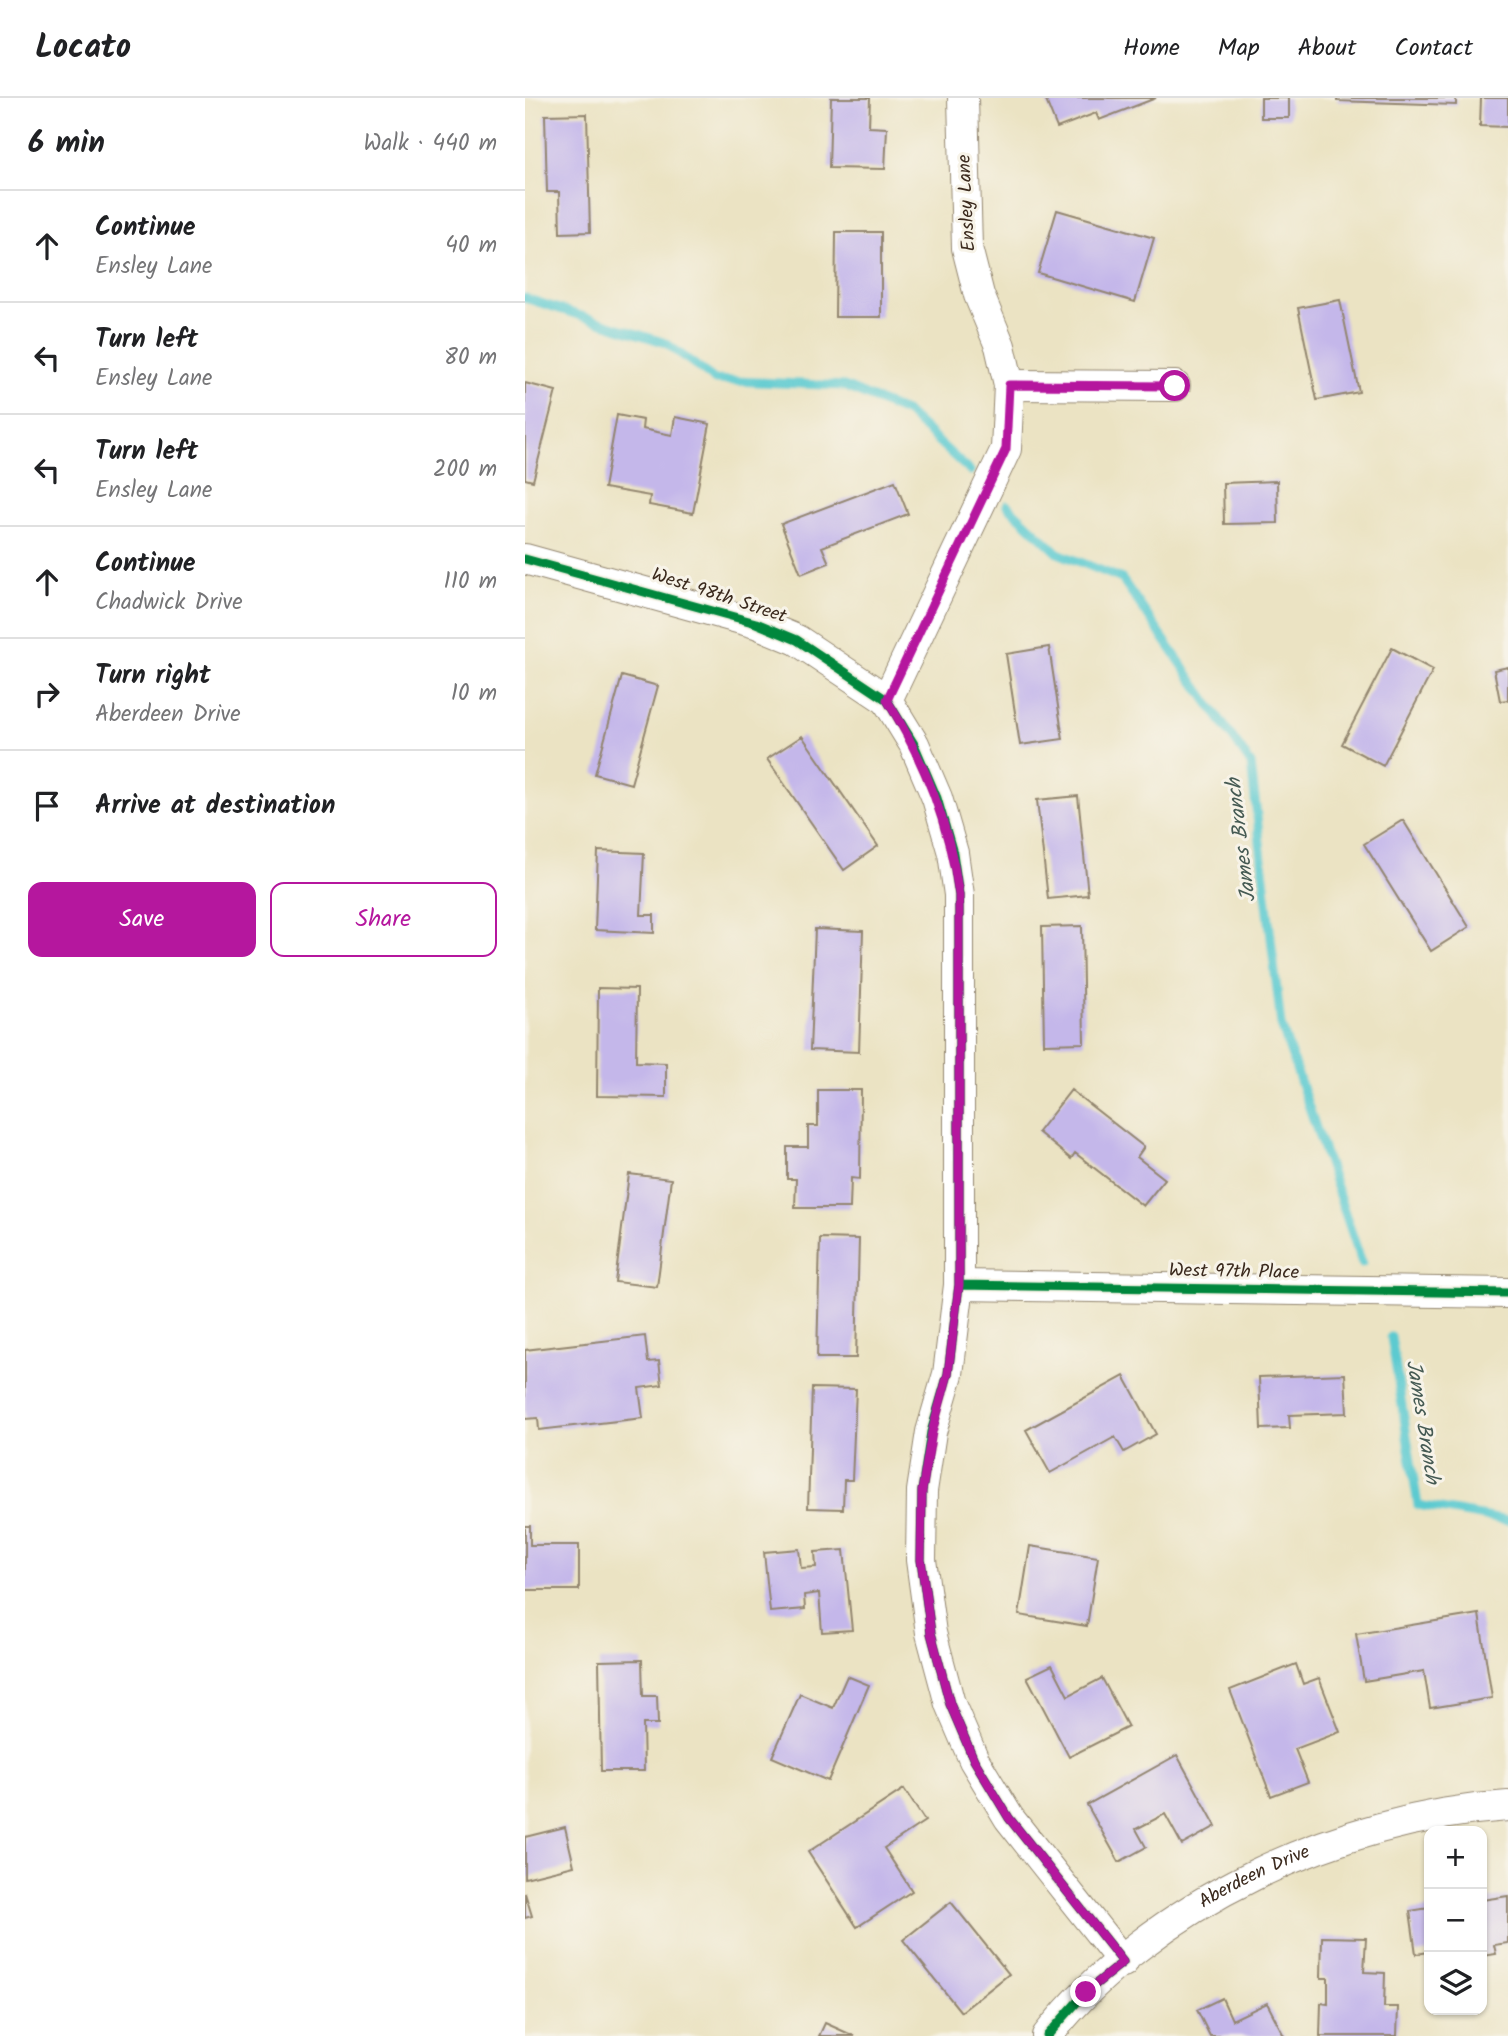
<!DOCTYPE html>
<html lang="en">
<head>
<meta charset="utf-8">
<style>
  :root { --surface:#fff; --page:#f2f2f2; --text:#202124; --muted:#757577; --line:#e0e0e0; --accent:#b5179e }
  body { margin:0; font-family:Kalam,sans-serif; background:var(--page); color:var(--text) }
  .controls { position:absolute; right:21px; bottom:21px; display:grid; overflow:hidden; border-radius:14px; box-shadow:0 2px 5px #0004 }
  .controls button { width:63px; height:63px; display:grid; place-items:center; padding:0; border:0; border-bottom:2px solid var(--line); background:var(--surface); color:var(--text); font:35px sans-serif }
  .stop { position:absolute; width:21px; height:21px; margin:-16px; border:5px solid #b5179e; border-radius:50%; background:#fff }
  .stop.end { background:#b5179e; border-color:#fff; box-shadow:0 2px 7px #0008 }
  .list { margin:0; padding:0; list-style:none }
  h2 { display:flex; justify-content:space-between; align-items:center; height:91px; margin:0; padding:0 28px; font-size:30px }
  h2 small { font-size:23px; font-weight:400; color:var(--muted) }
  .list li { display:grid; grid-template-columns:46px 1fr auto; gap:21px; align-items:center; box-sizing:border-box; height:112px; padding:0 28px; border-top:2px solid var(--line) }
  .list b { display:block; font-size:26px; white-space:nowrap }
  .list p { margin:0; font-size:23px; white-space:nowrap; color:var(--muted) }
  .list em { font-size:23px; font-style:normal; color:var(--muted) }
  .actions { display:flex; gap:14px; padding:21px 28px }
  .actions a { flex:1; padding:16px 0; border:2px solid var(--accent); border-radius:14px; text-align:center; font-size:24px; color:var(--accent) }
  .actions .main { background:var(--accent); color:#fff }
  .icon { flex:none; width:38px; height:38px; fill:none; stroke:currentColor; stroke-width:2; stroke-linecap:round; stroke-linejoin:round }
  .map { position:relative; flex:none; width:983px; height:1938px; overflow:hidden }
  header { display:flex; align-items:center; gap:42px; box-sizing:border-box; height:98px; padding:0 35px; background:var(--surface); border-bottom:2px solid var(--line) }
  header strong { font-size:33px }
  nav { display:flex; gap:38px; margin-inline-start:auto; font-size:24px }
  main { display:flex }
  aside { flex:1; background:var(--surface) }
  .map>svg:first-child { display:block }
</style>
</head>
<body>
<header>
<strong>Locato</strong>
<nav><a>Home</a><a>Map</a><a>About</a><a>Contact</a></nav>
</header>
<main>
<aside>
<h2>6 min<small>Walk · 440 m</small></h2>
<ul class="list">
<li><svg class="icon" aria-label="ahead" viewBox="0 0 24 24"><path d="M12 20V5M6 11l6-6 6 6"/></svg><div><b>Continue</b><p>Ensley Lane</p></div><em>40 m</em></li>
<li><svg class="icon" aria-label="left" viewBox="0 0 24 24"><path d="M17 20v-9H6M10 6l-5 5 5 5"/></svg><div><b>Turn left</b><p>Ensley Lane</p></div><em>80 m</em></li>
<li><svg class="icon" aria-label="left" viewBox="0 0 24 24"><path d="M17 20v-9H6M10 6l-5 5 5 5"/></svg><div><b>Turn left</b><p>Ensley Lane</p></div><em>200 m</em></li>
<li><svg class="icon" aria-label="ahead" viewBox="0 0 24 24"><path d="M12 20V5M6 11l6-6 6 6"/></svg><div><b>Continue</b><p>Chadwick Drive</p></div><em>110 m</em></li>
<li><svg class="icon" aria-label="right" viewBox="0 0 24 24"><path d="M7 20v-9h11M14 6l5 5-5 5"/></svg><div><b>Turn right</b><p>Aberdeen Drive</p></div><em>10 m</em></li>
<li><svg class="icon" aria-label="arrive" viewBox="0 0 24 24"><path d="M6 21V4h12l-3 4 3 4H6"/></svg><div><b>Arrive at destination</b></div></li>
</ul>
<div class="actions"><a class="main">Save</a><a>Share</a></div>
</aside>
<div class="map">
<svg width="983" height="1938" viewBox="0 0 983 1938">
  <rect width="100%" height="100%" fill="#f7f3e8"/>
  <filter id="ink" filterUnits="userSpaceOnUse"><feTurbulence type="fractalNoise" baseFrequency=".0143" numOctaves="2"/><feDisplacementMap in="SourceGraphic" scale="14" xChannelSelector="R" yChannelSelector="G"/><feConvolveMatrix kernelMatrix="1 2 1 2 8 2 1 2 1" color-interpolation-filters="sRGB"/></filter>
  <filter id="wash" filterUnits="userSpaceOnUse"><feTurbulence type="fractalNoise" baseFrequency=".00686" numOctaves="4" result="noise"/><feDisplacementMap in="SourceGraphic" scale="28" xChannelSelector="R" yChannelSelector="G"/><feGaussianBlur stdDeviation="1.57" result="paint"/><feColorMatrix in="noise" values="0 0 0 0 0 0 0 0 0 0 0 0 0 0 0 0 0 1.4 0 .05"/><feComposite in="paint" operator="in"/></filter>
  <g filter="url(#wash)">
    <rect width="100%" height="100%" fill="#ebe3c3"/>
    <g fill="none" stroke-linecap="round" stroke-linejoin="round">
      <!-- stream -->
      <path stroke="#5ccad0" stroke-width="9" d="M0,200l141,45 49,37 129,6 63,27 63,58
        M482,407l51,48 64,26 129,185 30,261 81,238
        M866,1239l27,168 90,16"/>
    </g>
    <g id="blocks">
      <!-- building -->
      <path fill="#c4b7ea" d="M306,0h39l-1,29 18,1 -2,41 -56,-1z
        M520,0h111l-57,22 -3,-7 -39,15z
        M736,0h28v20h-28z
        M812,0h119v7l-119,-4z
        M956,0h27v29l-28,-1z
        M62,16l3,118 -30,1 -1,-41h-12l-2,-77z
        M532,112l97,28 -19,64 -97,-29z
        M311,134h45v85h-46z
        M815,202l19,92 -42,8 -19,-92z
        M0,285l31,8 -23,90 -8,-2z
        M92,317l26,5 -1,9 30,6 3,-18 35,7 -17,89 -44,-8 1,-9 -46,-8z
        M370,383l13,33 -86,33 7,16 -28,11 -20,-50z
        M752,383l1,42 -54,1 -1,-41z
        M524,549l14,92 -43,6 -14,-91z
        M867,550l41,22 -50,96 -41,-22z
        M983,569v33l-8,1 -6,-31z
        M97,578l36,10 -27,98 -36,-10z
        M277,638l76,110 -34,24 -77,-111z
        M553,698l10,99 -40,4 -11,-99z
        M878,722l66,107 -38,24 -67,-107z
        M73,753l46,2 -3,62h13v18l-59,-3z
        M557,828l2,117 -40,1 -2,-117z
        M290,831l48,2 -4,121 -49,-2z
        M73,890l39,1 -1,73 30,1v34l-69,-1z
        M293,992h43l-1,89 -9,-1 -1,30h-55l1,-29h-9v-32h21v-21h10z
        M546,992l73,57 -7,10 28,22 -22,27 -68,-53 -4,6 -33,-27z
        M104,1076l42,5 -14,108 -42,-5z
        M295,1140l39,1 -3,119h-39z
        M120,1238l3,26 11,-1 3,24 -23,3 4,30 -104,12 -1,-12 -13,1v-69z
        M820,1276l2,39 -58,2 1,13 -29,1 -2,-52z
        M599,1278l32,58 -32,18 -9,-15 -65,36 -24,-43z
        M287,1290l44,1 -4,91h-8l-1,29 -35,-1z
        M0,1428h5v19h49v45h-54z
        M505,1448l68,11 -11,69 -68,-11z
        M274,1451l2,19 15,-1 -1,-15 29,-2 8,80 -30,2 -3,-39 -15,2 1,14 -35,3 -6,-60z
        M954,1516l13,84 -62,10 -6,-37 -60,10 -8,-47z
        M117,1562l1,36h14l1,28h-15l1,47h-43l-2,-110z
        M771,1566l7,20 16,-6 21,54 -45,17 13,33 -37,14 -41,-106z
        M527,1567l16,31 34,-18 26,49 -59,30 -42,-80z
        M322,1578l22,9 -41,96 -56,-24 28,-63 33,14z
        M652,1657l39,71 -34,19 -17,-31 -29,15 10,18 -27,15 -32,-57z
        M379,1691l21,32 -41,27 28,43 -55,36 -49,-75z
        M40,1729l9,39 -49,12v-41z
        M0,1795l7,23 -7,2z
        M983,1798v47l-14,2 2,9 -14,2v-56z
        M426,1804l58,72 -48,38 -58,-72z
        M904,1810v44l-13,2 -6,-43z
        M797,1839l44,1 -2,34 21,1 -1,34h14l-1,29h-77l1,-33 7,1v-26h-7z
        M697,1900l10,22 35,-17 17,33h-74l-13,-26z
        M300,1925l29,13h-35z"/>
    </g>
  </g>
  <g filter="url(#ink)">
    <use href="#blocks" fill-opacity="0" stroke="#938670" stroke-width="2"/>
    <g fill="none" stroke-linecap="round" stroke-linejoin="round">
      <defs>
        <g id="minor">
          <path d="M484,287l166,1"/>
          <path d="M0,461l231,64 41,17 90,60 27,44 23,54 16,55 6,42v390l-11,89 -17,58 -9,59 -1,69 10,73 19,71 24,56 35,58 114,144"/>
          <path d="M362,602l119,-251 3,-64 -9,-39 -21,-51 -12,-47 -4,-150"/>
          <path d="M434,1187l549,8"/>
          <path id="s1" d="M522,1938c104,-133 294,-219 461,-230"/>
        </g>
      </defs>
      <!-- minor casing -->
      <use href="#minor" stroke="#938670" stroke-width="32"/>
      <!-- minor -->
      <use href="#minor" stroke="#fff" stroke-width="30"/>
      <defs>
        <path id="cycleway" d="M0,461l231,64 41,17 90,60 27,44 23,54 16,55 6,42v390l-11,89 -17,58 -9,59 -1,69 10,73 19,71 24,56 35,58 114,144 -37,30 -39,44
          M434,1187l549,8"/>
      </defs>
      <!-- cycleway casing -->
      <use href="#cycleway" stroke="#f7f3e8" stroke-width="13"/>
      <!-- cycleway -->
      <use href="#cycleway" stroke="#00873e" stroke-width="9"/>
    </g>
  </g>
  <g fill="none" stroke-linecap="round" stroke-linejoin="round" filter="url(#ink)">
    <!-- route -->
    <path stroke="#b5179e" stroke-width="9" d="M561,1894l37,-30 -114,-144 -35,-58 -24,-56 -19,-71 -10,-73 1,-69 10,-59 16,-58 11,-89v-390c-10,-72 -34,-133 -72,-195l119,-251 3,-64 166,1"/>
  </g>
  <g text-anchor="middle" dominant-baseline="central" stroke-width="6" stroke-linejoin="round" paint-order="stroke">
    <!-- street labels -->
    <g font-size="19" fill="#3b2a1e" stroke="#f7f3e8">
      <text transform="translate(442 105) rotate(-93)">Ensley Lane</text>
      <text transform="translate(194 498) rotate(18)">West 98th Street</text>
      <text transform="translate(709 1174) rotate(1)">West 97th Place</text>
      <text stroke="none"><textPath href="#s1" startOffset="264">Aberdeen Drive</textPath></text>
    </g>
    <!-- water labels -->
    <g font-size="21" font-style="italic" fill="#455a53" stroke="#f7f3e8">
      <text transform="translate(717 742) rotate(-97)">James Branch</text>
      <text transform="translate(897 1324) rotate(81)">James Branch</text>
    </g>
  </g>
</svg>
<div class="controls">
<button>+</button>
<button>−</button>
<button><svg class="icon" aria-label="layers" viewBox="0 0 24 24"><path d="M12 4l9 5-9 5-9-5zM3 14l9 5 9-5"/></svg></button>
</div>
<div class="stop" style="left:650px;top:288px"></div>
<div class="stop end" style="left:561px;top:1894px"></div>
</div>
</main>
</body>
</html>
